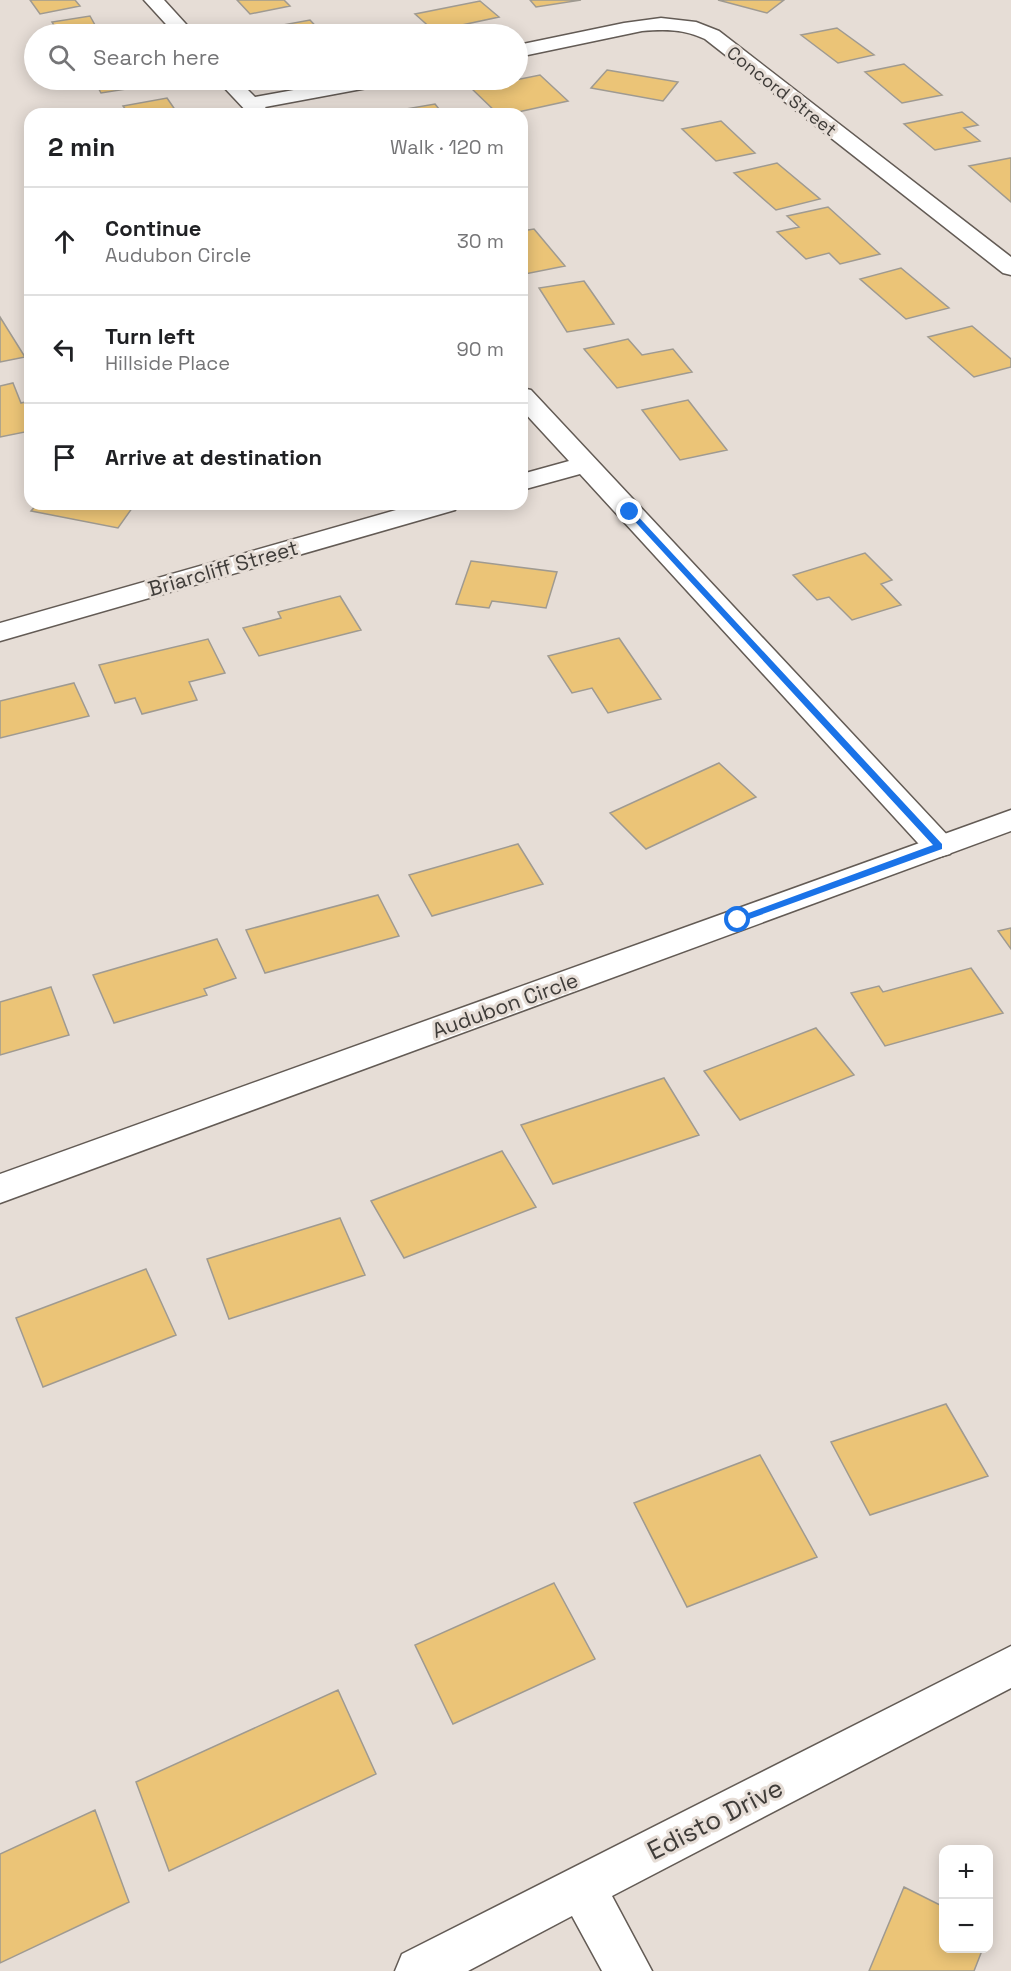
<!DOCTYPE html>
<html lang="en">
<head>
<meta charset="utf-8">
<style>
  :root { --surface:#fff; --page:#f2f2f2; --text:#202124; --muted:#757577; --line:#e0e0e0 }
  body { margin:0; font-family:"Space Grotesk",sans-serif; background:var(--page); color:var(--text) }
  .controls { position:absolute; right:18px; bottom:18px; display:grid; overflow:hidden; border-radius:12px; box-shadow:0 3px 15px #0003 }
  .controls button { width:54px; height:54px; display:grid; place-items:center; padding:0; border:0; border-bottom:2px solid var(--line); background:var(--surface); color:var(--text); font:30px sans-serif }
  .stop { position:absolute; width:18px; height:18px; margin:-14px; border:4px solid #1a73e8; border-radius:50%; background:#fff }
  .stop.end { background:#1a73e8; border-color:#fff; box-shadow:0 2px 6px #0008 }
  .list { margin:0; padding:0; list-style:none }
  h2 { display:flex; justify-content:space-between; align-items:center; height:78px; margin:0; padding:0 24px; font-size:26px }
  h2 small { font-size:20px; font-weight:400; color:var(--muted) }
  .list li { display:grid; grid-template-columns:39px 1fr auto; gap:18px; align-items:center; box-sizing:border-box; height:108px; padding:0 24px; border-top:2px solid var(--line) }
  .list b { display:block; font-size:22px; white-space:nowrap }
  .list p { margin:0; font-size:20px; white-space:nowrap; color:var(--muted) }
  .list em { font-size:20px; font-style:normal; color:var(--muted) }
  .icon { flex:none; width:33px; height:33px; fill:none; stroke:currentColor; stroke-width:2; stroke-linecap:round; stroke-linejoin:round }
  .map { position:relative; flex:none; width:1011px; height:1971px; overflow:hidden }
  .search { position:absolute; background:var(--surface); box-shadow:0 3px 15px #0003; left:24px; top:24px; width:504px; height:66px; display:flex; align-items:center; gap:15px; box-sizing:border-box; padding:0 21px; border-radius:33px; color:var(--muted); font-size:22px }
  .panel { position:absolute; background:var(--surface); box-shadow:0 3px 15px #0003; left:24px; top:108px; width:504px; height:402px; border-radius:18px }
  .map>svg:first-child { display:block }
</style>
</head>
<body>
<div class="map">
<svg width="1011" height="1971" viewBox="0 0 1011 1971">
  <rect width="100%" height="100%" fill="#e6ddd6"/>
  <!-- building -->
  <path fill="#ebc477" stroke="#9f9a91" stroke-width="1.5" d="M30,0h45l5,6 -40,8z
    M237,0h47l6,6 -40,8z
    M530,0h51l-45,7z
    M718,0h66l-17,13z
    M480,1l19,16 -65,14 -19,-17z
    M90,16l10,18h-41l-7,-12z
    M310,20l13,14h-45l-6,-7z
    M837,28l37,27 -36,8 -37,-28z
    M904,64l38,31 -40,8 -37,-31z
    M607,70l71,12 -15,19 -72,-13z
    M540,75l28,26 -59,13h-11l-26,-25z
    M94,80h49l3,6 -45,7z
    M167,98l11,16h-49l-6,-8z
    M435,104l8,10h-47l-2,-3z
    M962,112l16,13 -14,3 16,13 -45,9 -31,-26z
    M721,121l34,32 -39,8 -34,-32z
    M1010,158h1v44l-42,-36z
    M777,163l43,36 -44,11 -42,-37z
    M828,207l52,47 -40,10 -11,-11 -23,6 -29,-27 22,-5 -12,-11z
    M534,229l31,37 -40,8 -3,-3v-40z
    M901,268l48,40 -43,11 -46,-40z
    M584,281l30,43 -47,8 -28,-44z
    M0,317l25,40 -25,5z
    M972,326l39,33v8l-37,10 -46,-40z
    M628,339l14,16 31,-6 19,23 -75,16 -33,-39z
    M13,383l8,20 8,-2 1,2v28l-30,6v-51z
    M688,400l39,50 -47,10 -38,-50z
    M37,504h98l-17,24 -87,-17z
    M865,553l27,27 -11,4 20,21 -49,15 -23,-23 -12,3 -24,-25z
    M471,561l86,11 -11,36 -54,-7 -3,7 -33,-4z
    M340,596l21,34 -102,26 -16,-28 38,-10 -3,-6z
    M619,638l42,61 -53,14 -16,-25 -20,5 -24,-37z
    M208,639l17,34 -36,9 8,18 -55,14 -7,-16 -20,5 -16,-38z
    M74,683l15,33 -89,22v-37z
    M719,763l37,34 -110,52 -36,-36z
    M518,844l25,40 -111,32 -23,-41z
    M378,895l21,41 -134,37 -19,-43z
    M1011,928v21l-13,-18z
    M217,939l19,39 -32,11 3,6 -93,28 -21,-48z
    M971,968l32,45 -118,33 -34,-53 28,-7 4,6z
    M51,987l18,48 -69,20v-53z
    M816,1028l38,47 -114,45 -36,-49z
    M664,1078l35,57 -146,49 -32,-59z
    M502,1151l34,56 -132,51 -33,-57z
    M340,1218l25,57 -136,44 -22,-60z
    M146,1269l30,66 -133,52 -27,-69z
    M946,1404l42,72 -118,39 -39,-73z
    M760,1455l57,102 -130,50 -53,-104z
    M554,1583l41,76 -142,65 -38,-79z
    M338,1690l38,84 -207,97 -33,-89z
    M95,1810l34,92 -129,61v-109z
    M904,1887l40,20v41h39l-9,23h-105z"/>
  <g fill="none" stroke-linecap="round" stroke-linejoin="round">
    <defs>
      <path id="street" d="M144,0h20l31,34h-20z
        M661,18l35,4 23,9 292,226v18l-8,-2 -298,-234c-21,-10 -40,-10 -63,-8l-124,26v-12l106,-22z
        M217,80h21l17,17 94,-17h39l-3,4 -7,2 -113,21 5,7h-21z
        M522,388l9,2 419,448 5,8 -5,8 -11,3 -11,-3 -348,-380 -58,16v-16l47,-13 -47,-51z
        M417,504h42l-4,6 -455,131v-18z
        M1011,1646v42l-399,208 40,75h-50l-30,-55 -104,55h-73l7,-17z"/>
      <path id="secondary" d="M1011,810v21l-1011,372v-29z"/>
    </defs>
    <!-- street casing -->
    <use href="#street" stroke="#635b55" stroke-width="3"/>
    <!-- secondary casing -->
    <use href="#secondary" stroke="#635b55" stroke-width="3"/>
    <!-- street -->
    <use href="#street" fill="#fff" fill-rule="evenodd"/>
    <!-- secondary -->
    <use href="#secondary" fill="#fff" fill-rule="evenodd"/>
  </g>
  <!-- route -->
  <path fill="#1a73e8" d="M628,511h5l309,333v5l-201,73h-6v-4l198,-73 -305,-331z"/>
  <g text-anchor="middle" dominant-baseline="central" stroke-width="6" stroke-linejoin="round" paint-order="stroke">
    <!-- far-street labels -->
    <g font-size="18" fill="#3f3c39" stroke="#e6ddd6">
      <text transform="translate(782 91) rotate(38)">Concord Street</text>
    </g>
    <!-- street labels -->
    <g font-size="21" fill="#3f3c39" stroke="#e6ddd6">
      <text transform="translate(223 568) rotate(-16)">Briarcliff Street</text>
      <text transform="translate(505 1005) rotate(-20)">Audubon Circle</text>
    </g>
    <!-- near-street labels -->
    <g font-size="26" fill="#3f3c39" stroke="#e6ddd6">
      <text transform="translate(715 1819) rotate(-27)">Edisto Drive</text>
    </g>
  </g>
</svg>
<div class="controls">
<button>+</button>
<button>−</button>
</div>
<div class="stop" style="left:738px;top:920px"></div>
<div class="stop end" style="left:630px;top:512px"></div>
<div class="search"><svg class="icon" aria-label="search" viewBox="0 0 24 24"><circle cx="10" cy="10" r="6"/><path d="M15 15l6 6"/></svg>Search here</div>
<section class="panel">
<h2>2 min<small>Walk · 120 m</small></h2>
<ul class="list">
<li><svg class="icon" aria-label="ahead" viewBox="0 0 24 24"><path d="M12 20V5M6 11l6-6 6 6"/></svg><div><b>Continue</b><p>Audubon Circle</p></div><em>30 m</em></li>
<li><svg class="icon" aria-label="left" viewBox="0 0 24 24"><path d="M17 20v-9H6M10 6l-5 5 5 5"/></svg><div><b>Turn left</b><p>Hillside Place</p></div><em>90 m</em></li>
<li><svg class="icon" aria-label="arrive" viewBox="0 0 24 24"><path d="M6 21V4h12l-3 4 3 4H6"/></svg><div><b>Arrive at destination</b></div></li>
</ul>
</section>
</div>
</body>
</html>
